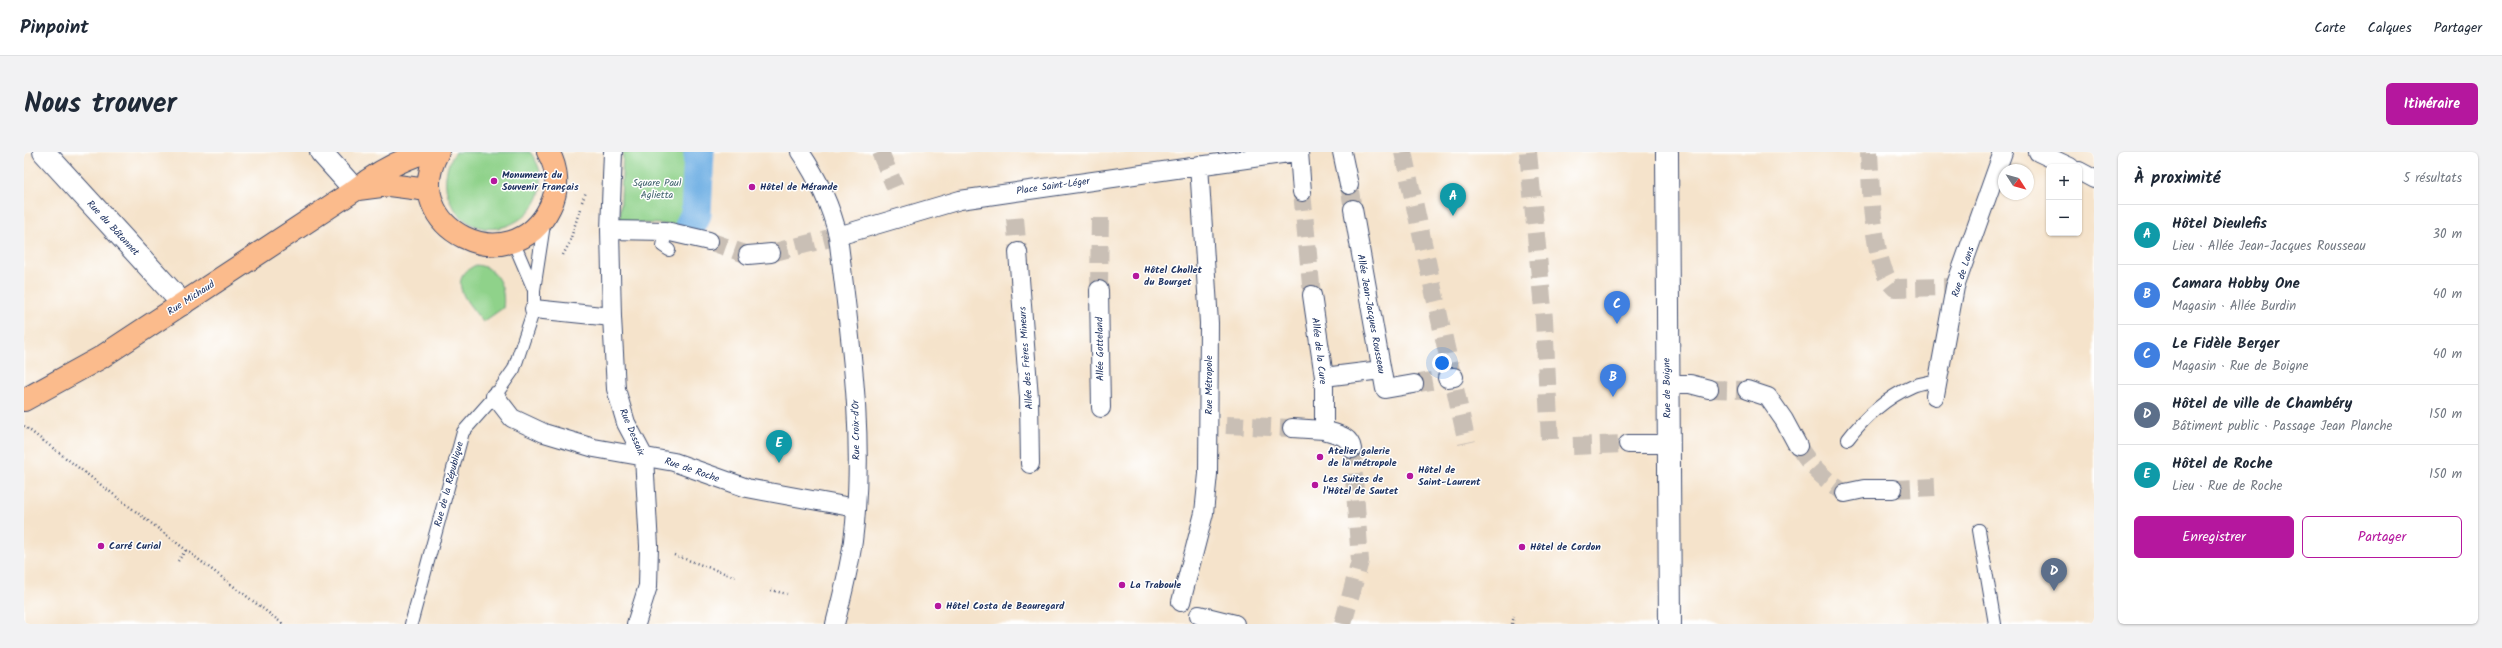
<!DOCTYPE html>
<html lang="fr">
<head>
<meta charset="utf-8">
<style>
  :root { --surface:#fff; --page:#f2f2f3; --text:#1f2937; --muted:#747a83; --line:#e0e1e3; --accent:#b5179e }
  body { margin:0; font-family:Kalam,sans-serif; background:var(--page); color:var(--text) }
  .controls { position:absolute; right:12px; top:12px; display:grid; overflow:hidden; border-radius:6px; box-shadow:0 1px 3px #0004 }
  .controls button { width:36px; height:36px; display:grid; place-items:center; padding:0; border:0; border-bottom:1px solid var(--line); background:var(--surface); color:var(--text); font:20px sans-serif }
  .compass { position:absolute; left:1974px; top:12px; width:36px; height:36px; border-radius:50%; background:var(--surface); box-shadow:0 1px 3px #0004; rotate:126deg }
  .you { position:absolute; left:1418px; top:211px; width:14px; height:14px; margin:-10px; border:3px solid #fff; border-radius:50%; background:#1a73e8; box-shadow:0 0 0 6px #1a73e833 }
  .badge { display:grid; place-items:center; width:26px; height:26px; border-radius:50%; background:var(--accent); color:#fff; font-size:13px; font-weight:700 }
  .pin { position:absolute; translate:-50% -33px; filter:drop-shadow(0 1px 2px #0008) }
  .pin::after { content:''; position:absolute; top:21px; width:14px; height:12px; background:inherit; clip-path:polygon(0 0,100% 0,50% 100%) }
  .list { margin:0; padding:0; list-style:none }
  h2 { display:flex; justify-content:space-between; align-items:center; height:52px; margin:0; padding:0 16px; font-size:17px }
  h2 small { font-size:13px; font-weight:400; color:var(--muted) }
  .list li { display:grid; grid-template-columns:26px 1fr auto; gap:12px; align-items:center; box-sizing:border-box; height:60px; padding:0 16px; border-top:1px solid var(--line) }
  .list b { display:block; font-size:15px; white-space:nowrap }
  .list p { margin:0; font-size:13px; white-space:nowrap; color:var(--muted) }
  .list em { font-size:13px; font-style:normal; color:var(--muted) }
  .actions { display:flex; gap:8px; padding:12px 16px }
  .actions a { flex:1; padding:9px 0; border:1px solid var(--accent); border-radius:6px; text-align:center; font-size:14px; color:var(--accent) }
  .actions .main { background:var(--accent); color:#fff }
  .map { position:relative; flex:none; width:2070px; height:472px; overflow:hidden; border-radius:6px }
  header { display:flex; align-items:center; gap:24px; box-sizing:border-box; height:56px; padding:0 20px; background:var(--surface); border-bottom:1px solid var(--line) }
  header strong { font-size:19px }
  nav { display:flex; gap:22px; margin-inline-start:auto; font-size:14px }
  .intro { display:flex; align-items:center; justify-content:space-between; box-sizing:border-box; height:96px; padding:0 24px }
  h1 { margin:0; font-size:28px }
  .button { padding:10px 18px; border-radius:6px; background:var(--accent); color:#fff; font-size:14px; font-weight:700 }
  main { display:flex; gap:24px; padding:0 24px }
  aside { flex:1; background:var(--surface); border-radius:6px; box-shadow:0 1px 3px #0004 }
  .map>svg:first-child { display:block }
</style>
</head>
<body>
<header>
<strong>Pinpoint</strong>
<nav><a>Carte</a><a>Calques</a><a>Partager</a></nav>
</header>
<div class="intro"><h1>Nous trouver</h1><a class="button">Itinéraire</a></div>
<main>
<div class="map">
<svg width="2070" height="472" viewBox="0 0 2070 472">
  <rect width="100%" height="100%" fill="#fff"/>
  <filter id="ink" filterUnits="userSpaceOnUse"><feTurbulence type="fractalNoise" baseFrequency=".025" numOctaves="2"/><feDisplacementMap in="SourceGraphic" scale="8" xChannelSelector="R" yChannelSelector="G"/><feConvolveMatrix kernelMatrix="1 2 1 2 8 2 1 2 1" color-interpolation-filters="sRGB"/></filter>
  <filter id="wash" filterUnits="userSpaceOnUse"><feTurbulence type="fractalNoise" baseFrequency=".012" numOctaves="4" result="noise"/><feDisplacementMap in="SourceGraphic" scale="16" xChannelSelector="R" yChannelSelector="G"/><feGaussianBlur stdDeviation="0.9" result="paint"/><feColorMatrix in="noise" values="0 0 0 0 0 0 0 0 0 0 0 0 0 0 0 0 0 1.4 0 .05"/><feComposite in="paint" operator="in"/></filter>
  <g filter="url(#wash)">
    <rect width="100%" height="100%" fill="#f5e3cb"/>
    <!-- green -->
    <path fill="#8fd28a" stroke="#558074" d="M432,0h74c44,56 -54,115 -82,44 -5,-14 -2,-33 8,-44z
      M599,0h71l-4,61 -7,12 -63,-3z
      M452,113c22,2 30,24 27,43l-20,14c-14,-18 -39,-42 -7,-57z"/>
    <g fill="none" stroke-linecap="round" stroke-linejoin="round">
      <!-- canal -->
      <path stroke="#71b0e4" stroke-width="31" d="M666,74l6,-12 3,-62"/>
    </g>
  </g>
  <g filter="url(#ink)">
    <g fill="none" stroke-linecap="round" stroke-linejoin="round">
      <!-- pedestrian-tunnel -->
      <path stroke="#c9bfb5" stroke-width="18" stroke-dasharray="18 9" stroke-linecap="butt" d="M856,0l15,35
        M1379,0l64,291
        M1504,0l16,167 6,122
        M1845,0c2,31 2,116 26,136l60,-1
        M1325,33l4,24
        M1278,40l10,103
        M991,66l3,34
        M685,89l39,14
        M747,101l67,-17
        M1075,138l1,-77
        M1390,232l33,-6
        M1685,237l38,1
        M1202,273l66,3
        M1549,294l55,-2
        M1774,294c12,20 28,35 47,47
        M1869,337l42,-2
        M1319,472l17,-63 -8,-112"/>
      <defs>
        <path id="service" d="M642,79l-3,15 6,4
          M489,89l21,49
          M1824,287c15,-20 39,-42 63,-52 8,-4 19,-5 27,-7
          M1955,378l16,94
          M387,472l52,-192 32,-36 19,-27 20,-60v-19l11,-72"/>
        <path id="pedestrian" d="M776,0c17,25 31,54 38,84 12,100 28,204 15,305 -4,28 -11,56 -18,83
          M1275,0l3,40
          M1318,0l7,33
          M2014,0l32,15
          M2055,19l15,8
          M1329,57l32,180 29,-5
          M586,78l56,1 43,10
          M814,84l122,-36 336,-48
          M994,100l11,146 1,66
          M724,103l23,-2
          M1075,138l2,118
          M1288,143l12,82v53c11,4 26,5 28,19
          M510,157l78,8 4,72 10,34 18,34 5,89 -1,40 -12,38
          M588,165l-2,-87 3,-78
          M1300,225l57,-7
          M1423,226l7,-1
          M1643,232h23l19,5
          M1723,238l21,7 16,23 14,26
          M471,244l17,22 32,15 50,15 80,14 73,26 109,20
          M1911,244l20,-109 48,-135
          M1268,276l32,2
          M1604,292h40
          M1821,341l19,-4h29
          M1157,450l23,-89 4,-39 1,-151 -10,-158
          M1175,463l36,9"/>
        <path id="minor" d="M20,0l139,152
          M297,0l34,38"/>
        <path id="tertiary" d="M1643,0l3,472"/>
        <path id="primary" d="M414,0c-42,76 74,133 112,55 9,-18 8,-38 -2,-55
          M334,37l31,-4 39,5
          M0,248l76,-42 255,-168c21,-17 45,-30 71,-38"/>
      </defs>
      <!-- service casing -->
      <use href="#service" stroke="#3c4a6e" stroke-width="14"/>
      <!-- pedestrian casing -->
      <use href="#pedestrian" stroke="#3c4a6e" stroke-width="20"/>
      <!-- minor casing -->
      <use href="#minor" stroke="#3c4a6e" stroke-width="24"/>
      <!-- tertiary casing -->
      <use href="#tertiary" stroke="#3c4a6e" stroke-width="24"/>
      <!-- primary casing -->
      <use href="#primary" stroke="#3c4a6e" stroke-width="24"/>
      <!-- path -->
      <path stroke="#3c4a6e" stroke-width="2.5" stroke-dasharray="1 3" stroke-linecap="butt" d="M558,50l4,-10
        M539,103l6,-11 11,-35
        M0,274l259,198
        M650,403l64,23
        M154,409l8,-11
        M747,438l16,4
        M1488,472l2,-8"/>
      <!-- service -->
      <use href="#service" stroke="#fff" stroke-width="12"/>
      <!-- pedestrian -->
      <use href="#pedestrian" stroke="#fff" stroke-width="18"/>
      <!-- minor -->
      <use href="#minor" stroke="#fff" stroke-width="22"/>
      <!-- tertiary -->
      <use href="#tertiary" stroke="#fff" stroke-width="22"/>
      <!-- primary -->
      <use href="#primary" stroke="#fbbb8c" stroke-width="22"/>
    </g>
  </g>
  <!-- markers -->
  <g fill="#b5179e" stroke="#fff" stroke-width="1.5">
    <circle cx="470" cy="29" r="4"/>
    <circle cx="728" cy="35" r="4"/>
    <circle cx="1112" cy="124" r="4"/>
    <circle cx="1296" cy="305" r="4"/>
    <circle cx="1386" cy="324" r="4"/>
    <circle cx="1291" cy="333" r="4"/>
    <circle cx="77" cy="394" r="4"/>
    <circle cx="1498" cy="395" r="4"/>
    <circle cx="1098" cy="433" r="4"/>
    <circle cx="914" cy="454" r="4"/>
  </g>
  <g text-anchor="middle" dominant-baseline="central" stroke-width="3" stroke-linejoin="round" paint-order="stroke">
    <!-- poi labels -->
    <g font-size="10" font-weight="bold" fill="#1b2f5e" stroke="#fff" text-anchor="start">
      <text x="478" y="23">Monument du<tspan x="478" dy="12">Souvenir Français</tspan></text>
      <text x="736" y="35">Hôtel de Mérande</text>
      <text x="1120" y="118">Hôtel Chollet<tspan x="1120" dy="12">du Bourget</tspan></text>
      <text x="1304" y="299">Atelier galerie<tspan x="1304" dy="12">de la métropole</tspan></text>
      <text x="1394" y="318">Hôtel de<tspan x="1394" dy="12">Saint-Laurent</tspan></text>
      <text x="1299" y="327">Les Suites de<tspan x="1299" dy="12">l'Hôtel de Sautet</tspan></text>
      <text x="85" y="394">Carré Curial</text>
      <text x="1506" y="395">Hôtel de Cordon</text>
      <text x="1106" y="433">La Traboule</text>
      <text x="922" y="454">Hôtel Costa de Beauregard</text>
    </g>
    <!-- park labels -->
    <g font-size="10" fill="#3e606b" stroke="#fff">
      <text x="633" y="31">Square Paul<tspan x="633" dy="12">Aglietta</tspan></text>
    </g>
    <!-- street labels -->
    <g font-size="10" fill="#1b2f5e" stroke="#fff">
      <text transform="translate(1029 34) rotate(-8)">Place Saint-Léger</text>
      <text transform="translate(89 76) rotate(47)">Rue du Bâtonnet</text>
      <text transform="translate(1939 120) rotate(-72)">Rue de Lans</text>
      <text transform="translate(167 146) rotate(-33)">Rue Michaud</text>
      <text transform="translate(1347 162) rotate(80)">Allée Jean-Jacques Rousseau</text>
      <text transform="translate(1076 197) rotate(-91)">Allée Gotteland</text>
      <text transform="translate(1295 199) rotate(83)">Allée de la Cure</text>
      <text transform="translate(1002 206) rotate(-94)">Allée des Frères Mineurs</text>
      <text transform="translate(1185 233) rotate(-90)">Rue Métropole</text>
      <text transform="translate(1643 236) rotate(-91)">Rue de Boigne</text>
      <text transform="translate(832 278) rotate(-91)">Rue Croix-d'Or</text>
      <text transform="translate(608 280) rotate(67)">Rue Dessaix</text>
      <text transform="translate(668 318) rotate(19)">Rue de Roche</text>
      <text transform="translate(425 332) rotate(-75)">Rue de la République</text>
    </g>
  </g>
</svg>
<div class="controls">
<button>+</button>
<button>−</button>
</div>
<svg class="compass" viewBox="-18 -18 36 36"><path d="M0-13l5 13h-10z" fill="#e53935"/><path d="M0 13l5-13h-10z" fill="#747a83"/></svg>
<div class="you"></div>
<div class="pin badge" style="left:1429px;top:64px;background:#0f9aa8">A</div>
<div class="pin badge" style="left:1589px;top:245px;background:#3f7fe0">B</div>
<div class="pin badge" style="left:1593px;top:172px;background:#3f7fe0">C</div>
<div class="pin badge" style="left:2030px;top:439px;background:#5c6f8a">D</div>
<div class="pin badge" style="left:755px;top:311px;background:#0f9aa8">E</div>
</div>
<aside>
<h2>À proximité<small>5 résultats</small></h2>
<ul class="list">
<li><span class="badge" style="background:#0f9aa8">A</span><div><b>Hôtel Dieulefis</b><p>Lieu · Allée Jean-Jacques Rousseau</p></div><em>30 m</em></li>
<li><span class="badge" style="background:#3f7fe0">B</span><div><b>Camara Hobby One</b><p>Magasin · Allée Burdin</p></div><em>40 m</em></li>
<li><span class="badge" style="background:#3f7fe0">C</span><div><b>Le Fidèle Berger</b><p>Magasin · Rue de Boigne</p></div><em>40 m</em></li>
<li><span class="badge" style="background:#5c6f8a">D</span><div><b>Hôtel de ville de Chambéry</b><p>Bâtiment public · Passage Jean Planche</p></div><em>150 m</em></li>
<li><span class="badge" style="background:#0f9aa8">E</span><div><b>Hôtel de Roche</b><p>Lieu · Rue de Roche</p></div><em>150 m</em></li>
</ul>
<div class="actions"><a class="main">Enregistrer</a><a>Partager</a></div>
</aside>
</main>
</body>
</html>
